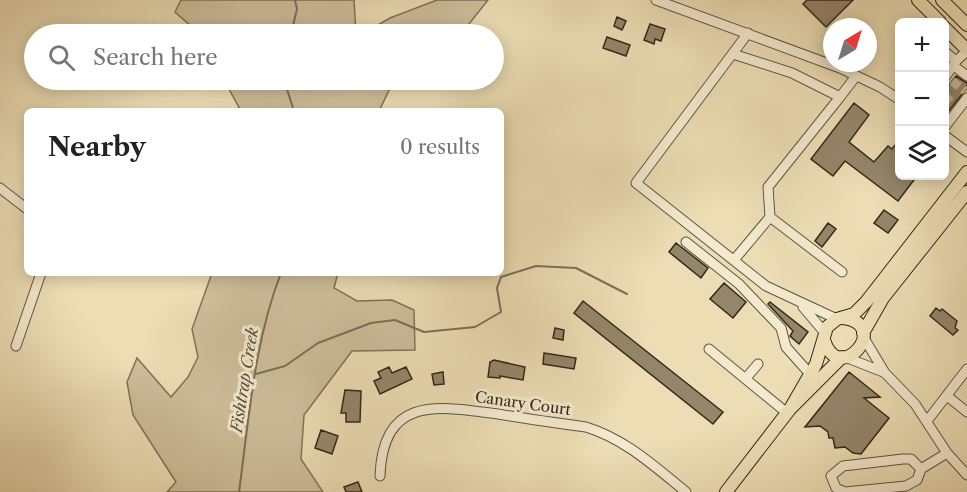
<!DOCTYPE html>
<html lang="en">
<head>
<meta charset="utf-8">
<style>
  :root { --surface:#fff; --page:#f6f6f6; --text:#222; --muted:#767676; --line:#e0e0e0 }
  body { margin:0; font-family:"Libre Caslon Text",serif; background:var(--page); color:var(--text) }
  .controls { position:absolute; right:18px; top:18px; display:grid; overflow:hidden; border-radius:9px; box-shadow:0 3px 15px #0003 }
  .controls button { width:54px; height:54px; display:grid; place-items:center; padding:0; border:0; border-bottom:2px solid var(--line); background:var(--surface); color:var(--text); font:30px sans-serif }
  .compass { position:absolute; left:823px; top:18px; width:54px; height:54px; border-radius:50%; background:var(--surface); box-shadow:0 3px 15px #0003; rotate:38deg }
  .list { margin:0; padding:0; list-style:none }
  h2 { display:flex; justify-content:space-between; align-items:center; height:78px; margin:0; padding:0 24px; font-size:26px }
  h2 small { font-size:20px; font-weight:400; color:var(--muted) }
  .icon { flex:none; width:33px; height:33px; fill:none; stroke:currentColor; stroke-width:2; stroke-linecap:round; stroke-linejoin:round }
  .map { position:relative; flex:none; width:967px; height:492px; overflow:hidden }
  .search { position:absolute; background:var(--surface); box-shadow:0 3px 15px #0003; left:24px; top:24px; width:480px; height:66px; display:flex; align-items:center; gap:15px; box-sizing:border-box; padding:0 21px; border-radius:33px; color:var(--muted); font-size:22px }
  .panel { position:absolute; background:var(--surface); box-shadow:0 3px 15px #0003; left:24px; top:108px; width:480px; height:168px; border-radius:9px }
  .map>svg:first-child { display:block }
</style>
</head>
<body>
<div class="map">
<svg width="967" height="492" viewBox="0 0 967 492">
  <rect width="100%" height="100%" fill="#ecddb4"/>
  <filter id="stains"><feTurbulence type="fractalNoise" baseFrequency=".00333" numOctaves="4"/><feColorMatrix values="0 0 0 0 .2 0 0 0 0 .09 0 0 0 0 .02 0 0 0 .5 -.17"/></filter>
  <radialGradient id="worn" r=".72"><stop offset=".6" stop-color="#630" stop-opacity="0"/><stop offset="1" stop-color="#630" stop-opacity=".3"/></radialGradient>
  <!-- green -->
  <path fill="#cdbe9a" stroke="#80725a" stroke-width="1.5" d="M181,0h173l2,34h-156l-25,-22z
    M437,0h51l-27,34h-7l-4,-6 -21,6h-67l28,-16z
    M224,80h170l-15,31h-138z
    M212,273h126l-4,15 23,13 35,-1 22,10 1,40 -63,1 -48,64 -3,44 22,33h-156l9,-10 -43,-67 -6,-33 10,-24 34,39 17,-20 10,-20 -6,-28z"/>
  <g fill="none" stroke-linecap="round" stroke-linejoin="round">
    <!-- stream -->
    <path stroke="#7d6f56" stroke-width="2" d="M291,34l6,-25 -2,-9
      M284,80l10,31
      M256,374l29,-8 33,-23 53,-20 24,-3 29,12 51,-5 26,-15 -4,-24 4,-11 35,-11 40,2 51,26
      M239,492c10,-73 15,-150 42,-219"/>
  </g>
  <!-- building -->
  <path fill="#94866a" stroke="#342719" stroke-width="1.5" d="M807,0h46l-27,27 -23,-23z
    M617,17l9,4 -4,9 -8,-4z
    M650,24l15,5 -4,12 -6,-2 -1,5 -10,-4z
    M607,37l23,8 -4,11 -23,-8z
    M956,76l11,7v5l-19,24 -3,-3v-19z
    M854,103l15,12 -20,27 25,20 14,-16 4,3 8,-10v37h17l-19,25 -53,-40 -12,15 -22,-17z
    M884,210l14,10 -10,13 -14,-10z
    M828,223l8,6 -14,18 -7,-6z
    M676,243l32,25 -7,10 -32,-26z
    M724,283l22,19 -13,16 -23,-19z
    M583,301l140,111 -10,12 -139,-111z
    M770,302l38,30 -9,12 -9,-8 3,-5 -25,-27z
    M936,308l4,3 2,-2 15,12 -2,7 3,2 -5,5 -23,-19z
    M555,328l9,2 -1,10 -10,-2z
    M544,353l32,5 -2,11 -31,-5z
    M494,360l31,7 -2,13 -23,-4v2l-12,-1 2,-15z
    M389,367l3,6 14,-6 6,12 -32,15 -6,-13 7,-3 -3,-6z
    M443,372l1,12 -10,1 -2,-11z
    M849,372l31,25 -16,1 25,20 -28,36 -8,-1 -8,-6 -10,1 -2,-10h-4l-1,-6 -8,-6 -15,1z
    M345,390l16,1 -1,31h-14v-9h-5z
    M321,430l17,6 -6,18 -17,-6z
    M358,482l4,10h-16l-2,-5z"/>
  <g fill="none" stroke-linecap="round" stroke-linejoin="round">
    <!-- minor-tunnel -->
    <path stroke="#c7b995" stroke-width="9" stroke-dasharray="9 4.5" stroke-linecap="butt" d="M952,81l13,10
      M944,96l10,8"/>
    <defs>
      <path id="minor" d="M656,0l184,68 40,19 20,13
        M748,33l-112,150 130,103 71,33
        M944,51l12,10
        M733,54l59,19 48,24 -72,90 2,30 72,55
        M954,66l13,10
        M944,79l12,-18 11,-10
        M840,97l16,-21
        M944,128l23,-30
        M944,135l23,17
        M0,188l27,21
        M686,242l53,42 42,44 5,19 24,27
        M734,260l36,-43
        M803,307l22,26
        M864,338l21,35 30,31 32,49 20,22
        M16,346l25,-73
        M709,349l78,64
        M845,357l38,15
        M746,378l12,-14
        M947,396l20,16
        M927,421l40,-52
        M921,469l-10,-10h-8l-60,7 -12,10 5,12 9,4 61,-6 11,-6 4,-11 26,-16
        M380,476c3,-81 58,-70 118,-62 29,5 58,9 88,13 39,12 68,39 100,65"/>
      <path id="major" d="M918,0l22,22
        M942,0l25,25
        M944,27l23,23
        M863,333l20,-35 84,-106
        M824,340c15,48 69,-16 19,-22
        M790,409l26,-45 11,-37 10,-8 17,-5 12,-12 101,-130
        M726,492l64,-83 52,-52"/>
    </defs>
    <!-- minor casing -->
    <use href="#minor" stroke="#625440" stroke-width="11"/>
    <!-- major casing -->
    <use href="#major" stroke="#342719" stroke-width="14"/>
    <!-- minor -->
    <use href="#minor" stroke="#f3e9ce" stroke-width="9"/>
    <!-- major -->
    <use href="#major" stroke="#ecddb4" stroke-width="12"/>
  </g>
  <g text-anchor="middle" dominant-baseline="central" stroke-width="6" stroke-linejoin="round" paint-order="stroke">
    <!-- street labels -->
    <g font-size="15" fill="#342719" stroke="#f3e9ce">
      <text transform="translate(523 403) rotate(8)">Canary Court</text>
    </g>
    <!-- water labels -->
    <g font-size="16" font-style="italic" fill="#584b38" stroke="#f3e9ce">
      <text transform="translate(244 380) rotate(-81)">Fishtrap Creek</text>
    </g>
  </g>
  <rect width="100%" height="100%" filter="url(#stains)"/>
  <rect width="100%" height="100%" fill="url(#worn)"/>
</svg>
<div class="controls">
<button>+</button>
<button>−</button>
<button><svg class="icon" aria-label="layers" viewBox="0 0 24 24"><path d="M12 4l9 5-9 5-9-5zM3 14l9 5 9-5"/></svg></button>
</div>
<svg class="compass" viewBox="-18 -18 36 36"><path d="M0-13l5 13h-10z" fill="#e53935"/><path d="M0 13l5-13h-10z" fill="#767676"/></svg>
<div class="search"><svg class="icon" aria-label="search" viewBox="0 0 24 24"><circle cx="10" cy="10" r="6"/><path d="M15 15l6 6"/></svg>Search here</div>
<section class="panel">
<h2>Nearby<small>0 results</small></h2>
<ul class="list">
</ul>
</section>
</div>
</body>
</html>
